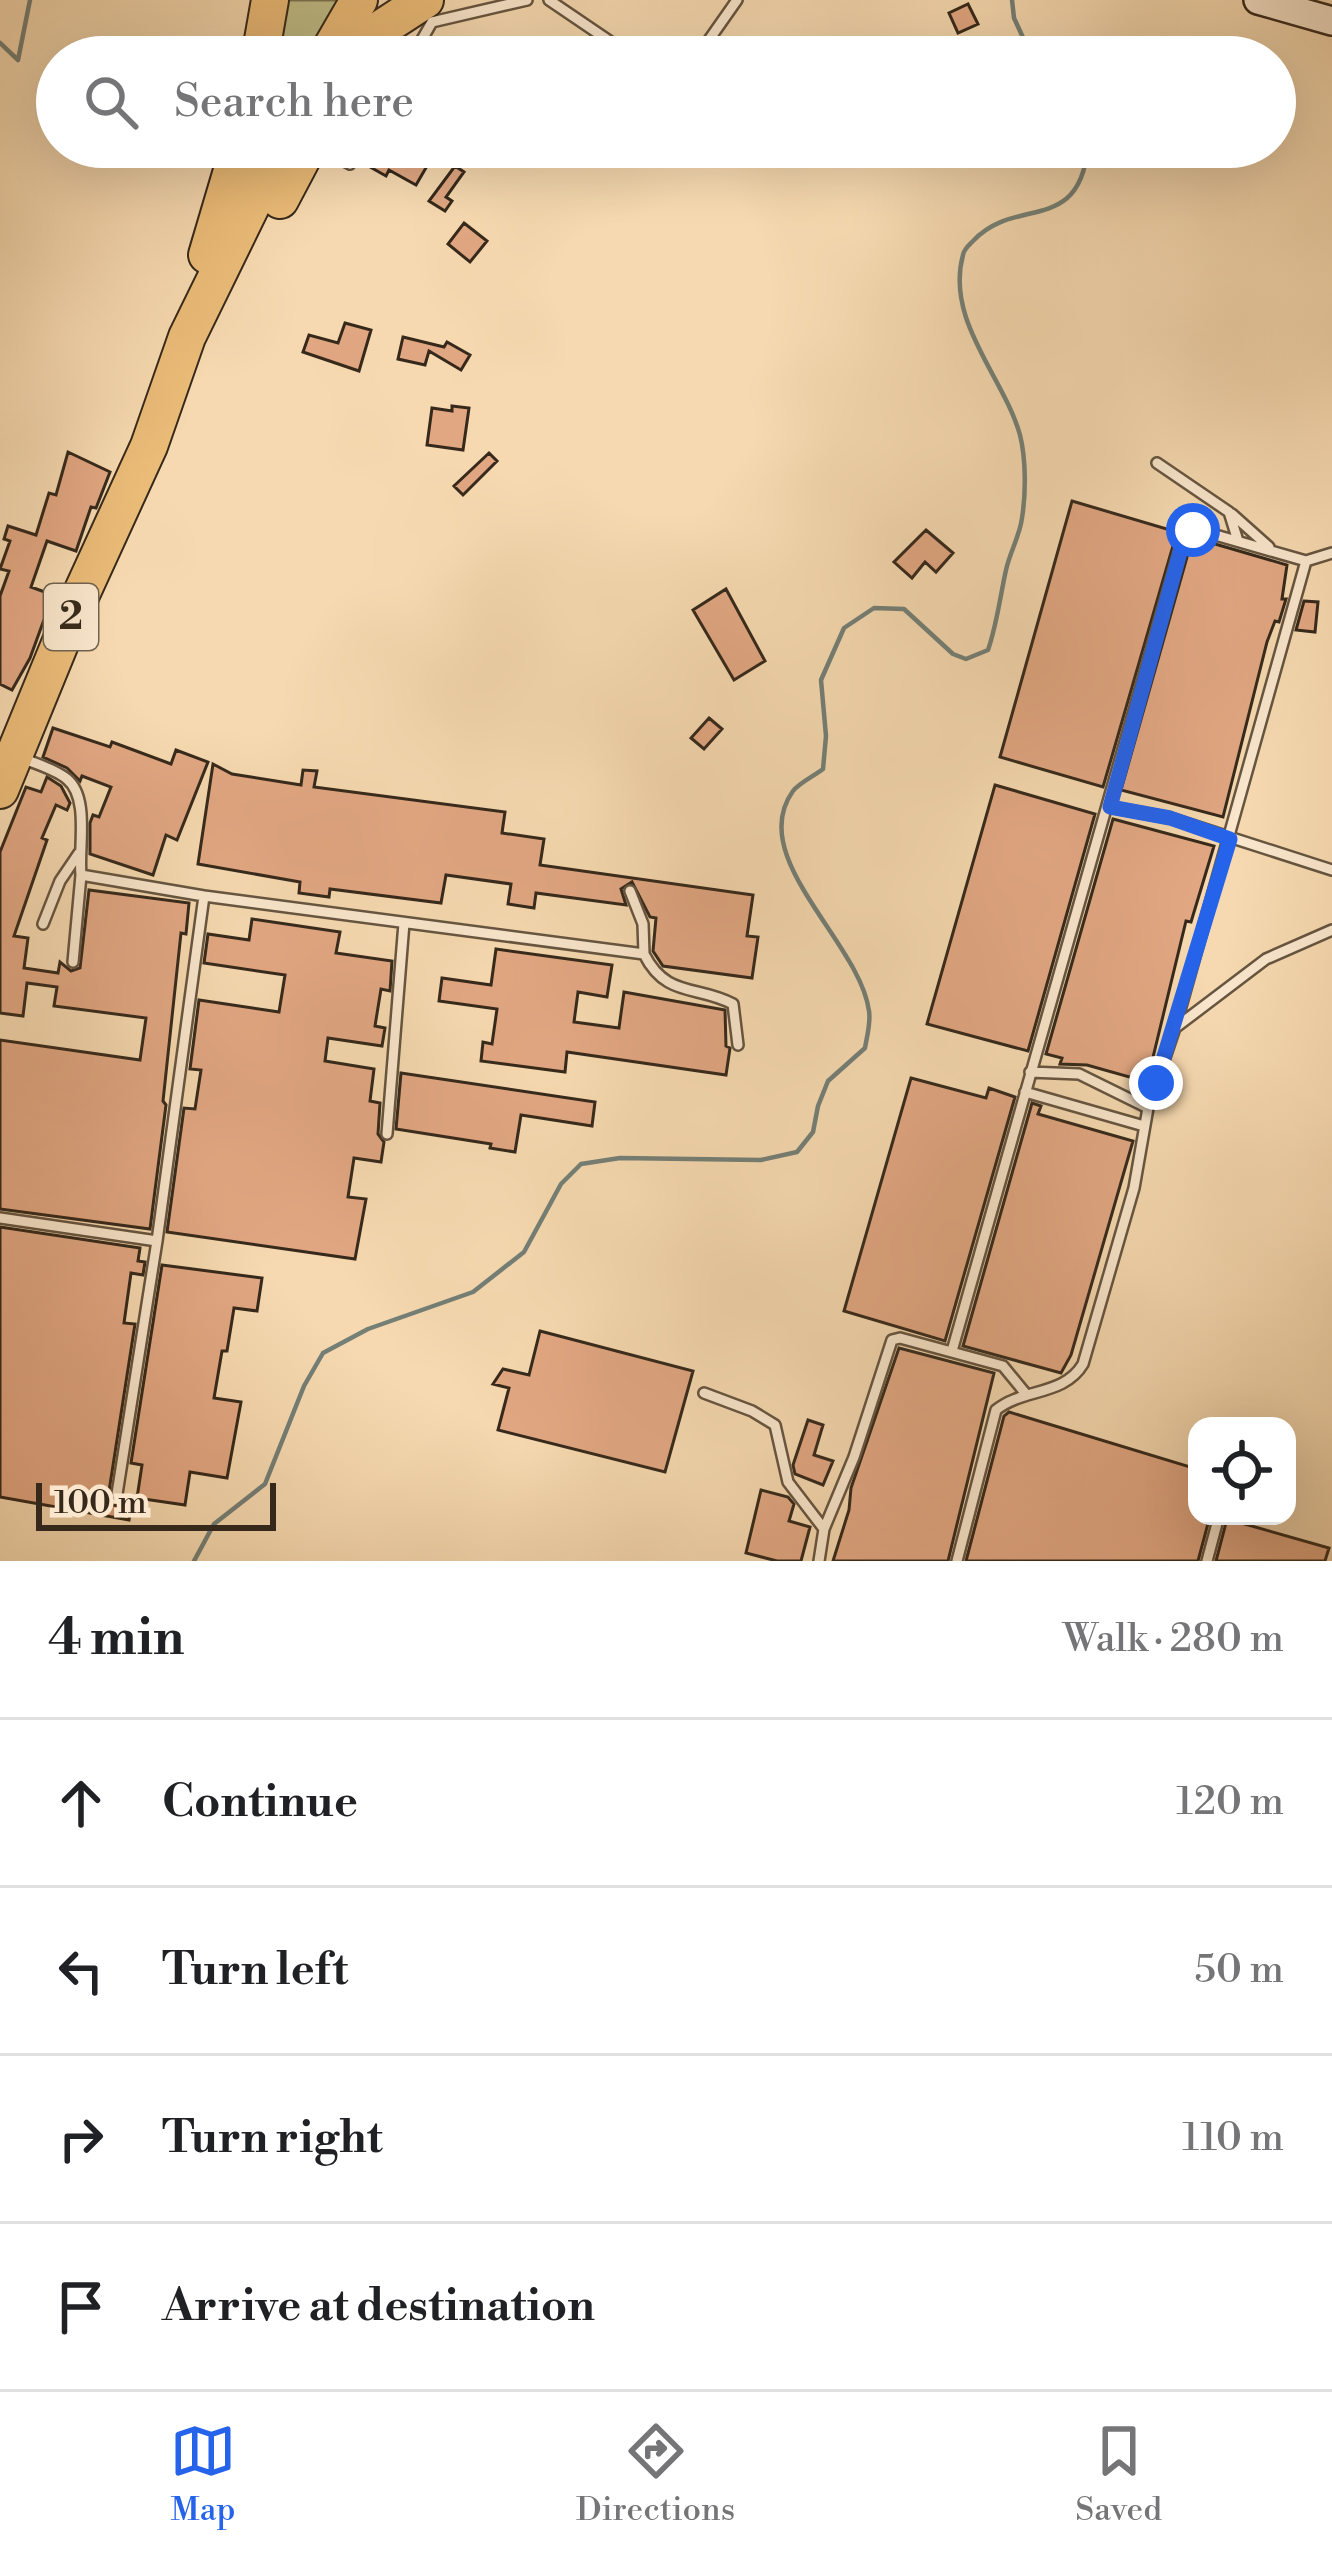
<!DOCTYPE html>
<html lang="en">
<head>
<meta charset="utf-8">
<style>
  :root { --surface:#fff; --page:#f2f2f2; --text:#202124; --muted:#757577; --line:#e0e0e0; --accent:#2563eb }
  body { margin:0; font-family:"Libre Bodoni",serif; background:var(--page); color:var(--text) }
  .controls { position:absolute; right:36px; bottom:36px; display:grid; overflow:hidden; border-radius:24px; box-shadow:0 12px 48px #0002 }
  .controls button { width:108px; height:108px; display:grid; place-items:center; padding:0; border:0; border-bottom:3px solid var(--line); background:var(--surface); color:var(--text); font:60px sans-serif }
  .scale { position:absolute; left:36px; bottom:30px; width:240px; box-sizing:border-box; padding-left:12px; border:6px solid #36291b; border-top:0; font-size:33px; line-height:42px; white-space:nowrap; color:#36291b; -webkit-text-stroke:9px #f9e6cc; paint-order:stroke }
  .stop { position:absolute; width:36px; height:36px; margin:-27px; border:9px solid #2563eb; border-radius:50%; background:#fff }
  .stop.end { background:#2563eb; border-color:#fff; box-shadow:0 3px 12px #0008 }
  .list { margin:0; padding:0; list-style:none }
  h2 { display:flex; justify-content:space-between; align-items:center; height:156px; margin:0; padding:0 48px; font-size:51px }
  h2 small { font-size:39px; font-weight:400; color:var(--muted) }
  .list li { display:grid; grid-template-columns:78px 1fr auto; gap:36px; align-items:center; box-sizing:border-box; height:168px; padding:0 48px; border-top:3px solid var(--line) }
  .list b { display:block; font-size:45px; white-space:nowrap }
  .list em { font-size:39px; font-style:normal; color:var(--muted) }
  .icon { flex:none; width:66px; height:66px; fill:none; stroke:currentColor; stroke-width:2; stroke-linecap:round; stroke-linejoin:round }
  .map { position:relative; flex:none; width:1332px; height:1561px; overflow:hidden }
  .search { position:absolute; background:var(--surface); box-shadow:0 12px 48px #0002; left:36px; right:36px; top:36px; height:132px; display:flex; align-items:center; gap:30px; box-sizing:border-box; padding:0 42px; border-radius:66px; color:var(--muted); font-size:45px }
  .sheet { height:828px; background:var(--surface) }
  nav { display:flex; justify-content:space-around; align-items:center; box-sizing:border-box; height:168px; border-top:3px solid var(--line); background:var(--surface); font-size:33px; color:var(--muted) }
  nav a { display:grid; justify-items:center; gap:6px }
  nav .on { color:var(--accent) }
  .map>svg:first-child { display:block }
</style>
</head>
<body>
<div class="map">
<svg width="1332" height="1561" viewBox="0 0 1332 1561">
  <rect width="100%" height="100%" fill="#f6d9b0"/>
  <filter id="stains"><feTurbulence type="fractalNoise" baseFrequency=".00167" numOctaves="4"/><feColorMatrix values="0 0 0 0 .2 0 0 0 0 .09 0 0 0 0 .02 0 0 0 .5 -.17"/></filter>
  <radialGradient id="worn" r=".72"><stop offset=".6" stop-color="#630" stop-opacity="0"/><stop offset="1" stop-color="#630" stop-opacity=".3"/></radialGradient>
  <!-- green -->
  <path fill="#c0be88" stroke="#7b7452" stroke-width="3" d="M283,0h57l-32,57h-35z"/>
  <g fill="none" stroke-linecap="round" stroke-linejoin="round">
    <!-- stream -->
    <path stroke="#747f76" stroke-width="4.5" d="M1012,0l2,18 18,39
      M0,43l18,17 12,-60
      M194,1561l20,-37 51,-40 39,-98 19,-33 45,-24 105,-37 51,-40 37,-68 20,-20 39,-6 141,2 36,-8 16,-20 5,-26 10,-25 37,-33c2,-12 6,-26 4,-37 -9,-69 -124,-154 -76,-220 6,-8 21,-15 30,-22l3,-33 -5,-56 23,-52 30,-20 30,1 49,45 13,5 22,-9c9,-26 12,-53 18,-80 4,-18 14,-35 16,-52 4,-25 4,-59 -2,-83 -16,-58 -75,-114 -57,-180 1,-6 5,-9 10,-14 43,-46 106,-5 115,-94"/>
  </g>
  <!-- building -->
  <path fill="#e1a782" stroke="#36291b" stroke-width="3" d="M968,4l10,20 -20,9 -9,-20z
    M372,147h66l-22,38 -27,-15 -3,6 -23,-13z
    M455,166l9,6 -18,25 6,4 -7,10 -16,-10z
    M464,223l23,18 -17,21 -22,-18z
    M345,323l26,7 -12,41 -56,-19 6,-17 29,8z
    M403,337l41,10 3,-5 23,13 -9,15 -32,-19 -4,14 -27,-6z
    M452,406l17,2 -6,42 -36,-5 5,-37 20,3z
    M68,452l42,20 -14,36 -5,-1 -15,44 -29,-10 -16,46 22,8 -23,63 -18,32 -12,-6v-88l9,-25 -9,-2 10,-28 -6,-2 4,-13 28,9 13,-42 7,2z
    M489,453l8,8 -34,34 -9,-9z
    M1072,501l105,31 -74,255 -103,-30z
    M926,530l27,23 -17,19 -11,-10 -13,16 -18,-16z
    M1198,539l89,26 -5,34h4l-7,23 -4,-1 -8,21 -44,175 -102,-27 70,-247z
    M726,589l39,72 -31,19 -41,-70z
    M1304,601l14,1 -3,30 -19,-2z
    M709,718l13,11 -18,20 -13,-11z
    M53,728l57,19 2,-5 59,22 5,-14 32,12 -31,78 -11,-5 -13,40 -63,-21v-31l3,-8 6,2 12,-30 -29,-11 -2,5 -13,-13 -24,-11z
    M213,764l19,10 69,11 2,-15 14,1 -3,16 191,25 -3,21 42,6 -4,26 213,30 -6,41 11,1 -6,41 -89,-12 -10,-15 3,-33 -6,-1 -18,-35 -11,7 5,16 -90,-12 -2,15 -26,-4 3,-20 -65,-9 -5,28 -111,-14 -1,8 -30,-4 1,-11 -102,-18z
    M47,777l14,9 9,17 -3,7 -11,-5 -14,33 5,2 -33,96 14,2 -4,30 34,5 2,-11 11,9 9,-3 9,-78 100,13 -3,31 -5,-1 -18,168 3,4 -16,124 -150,-20v-169l140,20 6,-42 -92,-12 3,-19 -30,-4 -4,33 -23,-3v-161l26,-65 15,5z
    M995,785l100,29 -67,237 -101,-27z
    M1113,819l101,27 -23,76 -5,-1 -39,161 -60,-17 -27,-1 2,-6 -16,-4z
    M252,919l88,13 -4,21 56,8 -2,30 -9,-2 -6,37 10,2 -3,18 -54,-8 -3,23 49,8 -4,32 10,2 -2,31 6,8 -3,20 -27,-4 -6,39 18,2 -11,60 -188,-27 17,-124 11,1 6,-39 -11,-1 9,-69 80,12 6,-37 -81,-12 4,-29 41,6z
    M496,949l116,16 -5,32 -29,-5 -4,30 45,6 5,-36 101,18 1,36 4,2 -4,27 -159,-23 -2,20 -84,-11 2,-19 9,2 5,-35 -58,-8 3,-23 49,7z
    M401,1073l194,29 -3,24 -71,-11 -6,37 -25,-4 1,-4 -95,-15z
    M911,1078l75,20 3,-10 26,9 -70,244 -101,-30z
    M1032,1103l9,3 -3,8 95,27 -62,214 -10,18 -98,-27z
    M0,1227l140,21 -2,13 7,1 -2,13 -12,-2 -7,50 11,1 -28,180 24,4 -2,12 -129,-23z
    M162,1265l100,13 -5,33 -23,-3 -7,43h-5l-8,47 27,4 -14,76 -37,-6 -5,33 -48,-7 5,-33 -11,-2z
    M540,1331l153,40 -28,101 -167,-42 11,-42 -16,-4 10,-15 26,6z
    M899,1348l95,25 -46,188h-115l16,-51 2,-22z
    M1009,1412l188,57v47h13l-12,45h-232l38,-145z
    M808,1420l15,5 -9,30 19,6 -10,24 -28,-11 -2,-9z
    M761,1490l27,7 6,7 -5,17 21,6 -9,34h-24l-31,-8z
    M1227,1519l102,29 -4,13h-109z"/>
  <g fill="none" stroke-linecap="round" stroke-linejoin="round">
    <defs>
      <path id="lane" d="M549,0l84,57
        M412,57l20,-35 95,-22
        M697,57l40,-57
        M319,147l31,17 10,-17
        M1157,463l72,49 9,29
        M1232,514l37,33
        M22,758c14,6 33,11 45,21 23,19 11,69 14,96l123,21
        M1110,807l60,11 162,52
        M630,891l13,33 1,30
        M43,924l17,-43 19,-28
        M73,962l8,-87
        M1175,1028l131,-467
        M1030,1072l49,2 69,34
        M1025,1092l119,34
        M387,1134l17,-211
        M0,1218l157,23 47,-345 440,58c22,44 53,31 89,50l5,41
        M952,1351l231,-813 6,-6 9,-2 108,31 26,-8
        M704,1393l48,18 23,14 13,57 36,47 -5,32
        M117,1494l40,-253
        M824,1529l30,-72 38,-117 8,-2 103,28 23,28
        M957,1561l39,-151c27,-22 68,-14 87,-46l51,-176 14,-80 27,-80 91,-69 66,-29
        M1207,1561l12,-45"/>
      <path id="secondary" d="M1258,0l74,21"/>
      <path id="highway" d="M260,57l10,-57
        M326,57l33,-57
        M359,57l26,-31 40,-26
        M280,200l28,-53
        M207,255l32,-108
        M0,790l73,-178 76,-166 38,-109 93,-190"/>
    </defs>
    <!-- lane casing -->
    <use href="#lane" stroke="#665540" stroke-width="14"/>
    <!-- secondary casing -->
    <use href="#secondary" stroke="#36291b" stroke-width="32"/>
    <!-- highway casing -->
    <use href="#highway" stroke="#36291b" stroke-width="40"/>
    <!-- lane -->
    <use href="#lane" stroke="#f9e6cc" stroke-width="9"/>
    <!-- secondary -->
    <use href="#secondary" stroke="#f9e6cc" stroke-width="27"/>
    <!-- highway -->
    <use href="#highway" stroke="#ebbc78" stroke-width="36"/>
  </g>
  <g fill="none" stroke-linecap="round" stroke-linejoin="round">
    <!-- route -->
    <path stroke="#2563eb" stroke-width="15" d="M1156,1083l74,-244 -60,-21 -60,-11 74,-269 9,-8"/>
  </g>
  <g text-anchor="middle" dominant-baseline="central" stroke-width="9" stroke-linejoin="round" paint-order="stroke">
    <!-- shield labels -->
    <rect fill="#f9e6cc" stroke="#706250" stroke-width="3" x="44" y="584" width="54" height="66" rx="9"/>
    <g font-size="39" font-weight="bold" fill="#36291b">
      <text x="71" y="617">2</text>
    </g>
  </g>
  <rect width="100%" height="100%" filter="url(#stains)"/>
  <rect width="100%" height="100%" fill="url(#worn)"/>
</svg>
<div class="controls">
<button><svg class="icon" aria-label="locate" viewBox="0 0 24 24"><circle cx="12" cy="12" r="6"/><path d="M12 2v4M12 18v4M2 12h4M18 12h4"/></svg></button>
</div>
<div class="scale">100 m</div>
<div class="stop" style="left:1193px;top:530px"></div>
<div class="stop end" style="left:1156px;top:1083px"></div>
<div class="search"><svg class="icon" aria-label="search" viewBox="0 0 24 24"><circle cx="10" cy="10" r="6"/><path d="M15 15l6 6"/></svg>Search here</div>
</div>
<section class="sheet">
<h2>4 min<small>Walk · 280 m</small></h2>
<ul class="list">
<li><svg class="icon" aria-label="ahead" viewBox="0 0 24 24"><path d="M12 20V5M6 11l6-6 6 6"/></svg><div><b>Continue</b></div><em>120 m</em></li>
<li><svg class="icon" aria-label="left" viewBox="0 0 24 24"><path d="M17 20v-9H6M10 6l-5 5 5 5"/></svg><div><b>Turn left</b></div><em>50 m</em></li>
<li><svg class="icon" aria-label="right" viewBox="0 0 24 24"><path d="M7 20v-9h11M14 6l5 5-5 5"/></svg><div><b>Turn right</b></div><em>110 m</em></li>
<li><svg class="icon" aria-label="arrive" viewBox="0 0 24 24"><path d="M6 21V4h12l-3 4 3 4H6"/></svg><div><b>Arrive at destination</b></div></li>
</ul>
</section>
<nav>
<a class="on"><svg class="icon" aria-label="map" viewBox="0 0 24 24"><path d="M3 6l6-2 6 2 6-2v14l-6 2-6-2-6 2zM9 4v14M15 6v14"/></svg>Map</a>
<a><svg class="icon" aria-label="directions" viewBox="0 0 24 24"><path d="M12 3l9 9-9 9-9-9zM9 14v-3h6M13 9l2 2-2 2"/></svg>Directions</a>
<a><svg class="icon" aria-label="saved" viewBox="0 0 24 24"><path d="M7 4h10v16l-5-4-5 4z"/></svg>Saved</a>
</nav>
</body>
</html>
